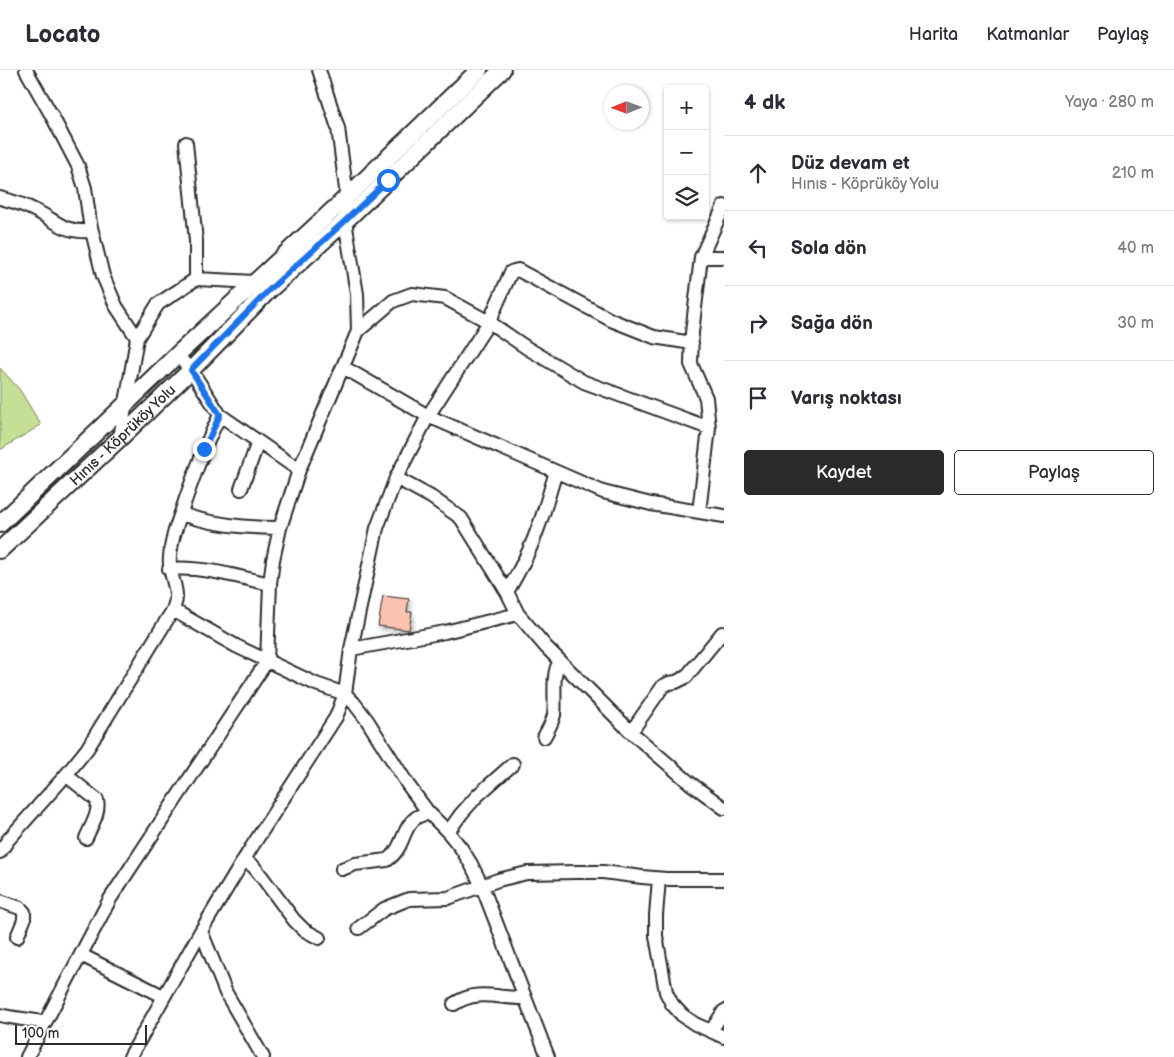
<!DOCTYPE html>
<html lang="tr">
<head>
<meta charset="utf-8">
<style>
  :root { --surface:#fff; --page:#f7f7f7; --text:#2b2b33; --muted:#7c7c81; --line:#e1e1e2; --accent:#2b2b2b }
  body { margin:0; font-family:"Balsamiq Sans",sans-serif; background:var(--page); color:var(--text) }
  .controls { position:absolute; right:15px; top:15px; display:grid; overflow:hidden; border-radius:5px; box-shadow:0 1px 4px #0004 }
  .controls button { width:45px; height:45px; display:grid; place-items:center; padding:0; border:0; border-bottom:1px solid var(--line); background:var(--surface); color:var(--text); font:25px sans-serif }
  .compass { position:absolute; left:604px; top:15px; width:45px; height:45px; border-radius:50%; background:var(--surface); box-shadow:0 1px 4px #0004; rotate:269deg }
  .scale { position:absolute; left:15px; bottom:12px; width:132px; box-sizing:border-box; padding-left:5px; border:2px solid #2b2b2b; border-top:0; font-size:14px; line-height:18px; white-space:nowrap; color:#2b2b2b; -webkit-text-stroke:4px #fff; paint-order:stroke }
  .stop { position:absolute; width:15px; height:15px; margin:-11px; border:4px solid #1a73e8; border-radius:50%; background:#fff }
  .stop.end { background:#1a73e8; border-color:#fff; box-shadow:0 1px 5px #0008 }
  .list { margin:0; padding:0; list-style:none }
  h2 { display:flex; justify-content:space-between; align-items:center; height:65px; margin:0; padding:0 20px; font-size:21px }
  h2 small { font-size:16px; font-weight:400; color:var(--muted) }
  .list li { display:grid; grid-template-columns:32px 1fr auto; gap:15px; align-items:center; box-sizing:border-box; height:75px; padding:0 20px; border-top:1px solid var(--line) }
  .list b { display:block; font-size:19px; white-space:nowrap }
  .list p { margin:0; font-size:16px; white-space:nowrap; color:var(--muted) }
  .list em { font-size:16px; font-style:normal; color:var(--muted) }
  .actions { display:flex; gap:10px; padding:15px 20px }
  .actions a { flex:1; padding:11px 0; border:1px solid var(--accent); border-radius:5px; text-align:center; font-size:18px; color:var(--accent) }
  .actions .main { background:var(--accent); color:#fff }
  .icon { flex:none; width:28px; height:28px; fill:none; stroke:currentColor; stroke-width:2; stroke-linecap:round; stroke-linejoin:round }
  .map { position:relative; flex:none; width:724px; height:987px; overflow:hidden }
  header { display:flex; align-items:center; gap:30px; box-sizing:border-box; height:70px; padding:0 25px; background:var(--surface); border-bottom:1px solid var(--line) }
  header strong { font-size:24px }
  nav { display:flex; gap:28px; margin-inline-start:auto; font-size:18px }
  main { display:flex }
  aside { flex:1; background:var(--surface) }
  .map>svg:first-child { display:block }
</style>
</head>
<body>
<header>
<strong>Locato</strong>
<nav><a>Harita</a><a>Katmanlar</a><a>Paylaş</a></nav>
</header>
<main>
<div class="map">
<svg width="724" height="987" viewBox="0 0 724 987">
  <defs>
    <filter id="shadow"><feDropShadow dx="2" dy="3" stdDeviation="2.5" flood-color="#0004"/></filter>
  </defs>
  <rect width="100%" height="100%" fill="#fff"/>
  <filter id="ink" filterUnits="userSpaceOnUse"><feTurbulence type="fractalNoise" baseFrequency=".02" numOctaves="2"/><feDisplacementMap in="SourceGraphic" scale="10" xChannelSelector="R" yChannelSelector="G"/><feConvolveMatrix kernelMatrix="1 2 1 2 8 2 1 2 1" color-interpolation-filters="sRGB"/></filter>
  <g filter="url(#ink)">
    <!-- green -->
    <path fill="#c5df96" stroke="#788560" d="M0,298l20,22 21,35 -41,25z"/>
    <!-- building -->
    <path fill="#fac2af" stroke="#2b2b2b" filter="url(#shadow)" d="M383,526l26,3 -2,13h5l-3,18 -31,-4z"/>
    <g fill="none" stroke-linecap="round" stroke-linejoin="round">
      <defs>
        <path id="minor" d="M26,0l26,46 26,50 7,22 5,35 13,53 13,30 21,32
          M186,73l10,98v38
          M0,128c12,3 23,6 34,12 24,11 28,23 58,21
          M701,187h23
          M358,261l35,-30 19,-7 33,4 44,24 38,26 57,34 125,46
          M177,285l14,15 29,45 79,55
          M343,297l85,49 175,76 48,12 73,12
          M120,368l17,-100 21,-34 38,-25 60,3 5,3
          M396,408l35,19 30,21 46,74 11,22 28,33 85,85 59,51 34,25
          M241,419l17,-47
          M699,442l10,-84 -3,-30 -15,-34 1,-31 9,-76 23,-51
          M181,444c32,11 65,14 99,14
          M169,499c34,-3 69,8 101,15
          M507,522c12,-20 23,-41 31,-64 7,-18 12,-38 18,-56
          M173,540l63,36 80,38 29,10 9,9 13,17 41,65 20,27 20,20 13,16 10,16 11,22 66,171
          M351,579l94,-17 73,-18
          M631,662l32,-46 6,-3 7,-1 10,-5 36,-44
          M544,667c4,-7 8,-14 10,-22 2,-16 -3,-41 6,-54
          M66,705l31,25c3,13 -6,26 -11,38
          M448,762l13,-18 17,-19 35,-31
          M0,782l8,-12 58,-65 21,-26 86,-139c1,-4 3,-8 3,-12 1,-13 -8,-25 -6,-41 1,-20 9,-37 15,-56 10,-29 21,-58 35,-86
          M244,789l10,8 8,10 32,43 10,10 15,8
          M342,799l13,-5 32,-4c18,-12 14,-32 30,-43 4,-2 8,-3 11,-5
          M659,809l-3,36v21l10,56 6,12 10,11 13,9 29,13
          M0,831l20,7 4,4v8l-7,17
          M359,858l25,-19 25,-10 39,-1 50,-18 29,-7 49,-1h27l39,5 24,2h58
          M201,861l25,62 37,64
          M81,885l82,41
          M454,934c24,-16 45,-5 71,-6
          M0,945c15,4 30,4 45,8
          M711,961l13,-20
          M27,987l83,-158 157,-238 3,-77 3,-24 7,-32 19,-58 59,-139 -1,-37 -12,-73 2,-24 -9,-69 -19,-58
          M130,987l71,-126 50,-83 85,-131 9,-23 6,-45 26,-121 19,-50 32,-62 61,-94 22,-50 3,-1 4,-1 93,50 43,17 38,6"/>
        <g id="major">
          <path d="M0,454l177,-169 170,-158 132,-127"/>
          <path id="s1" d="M0,480l120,-112 71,-68 78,-80 76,-69 157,-151"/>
        </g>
      </defs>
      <!-- minor casing -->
      <use href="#minor" stroke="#2b2b2b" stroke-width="16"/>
      <!-- major casing -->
      <use href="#major" stroke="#2b2b2b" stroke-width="20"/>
      <!-- minor -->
      <use href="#minor" stroke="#fff" stroke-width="12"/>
      <!-- major -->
      <use href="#major" stroke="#fff" stroke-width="16"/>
    </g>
  </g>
  <g fill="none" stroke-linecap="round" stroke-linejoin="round" filter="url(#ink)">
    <!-- route -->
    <path stroke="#1a73e8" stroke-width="6" d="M204,379l16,-34 -29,-45 78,-80 76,-69 43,-41"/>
  </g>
  <g text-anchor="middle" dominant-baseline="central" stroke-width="4" stroke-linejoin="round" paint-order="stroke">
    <!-- street labels -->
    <g font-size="15" fill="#2b2b2b" stroke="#fff">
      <text stroke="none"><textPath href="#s1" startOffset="168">Hınıs - Köprüköy Yolu</textPath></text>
    </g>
  </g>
</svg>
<div class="controls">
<button>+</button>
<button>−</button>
<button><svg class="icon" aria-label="layers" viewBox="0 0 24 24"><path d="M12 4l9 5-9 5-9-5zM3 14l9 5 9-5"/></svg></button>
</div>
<svg class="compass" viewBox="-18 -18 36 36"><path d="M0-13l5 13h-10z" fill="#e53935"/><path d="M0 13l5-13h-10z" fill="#7c7c81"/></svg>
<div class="scale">100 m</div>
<div class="stop" style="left:388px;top:110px"></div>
<div class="stop end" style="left:204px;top:379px"></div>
</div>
<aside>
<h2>4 dk<small>Yaya · 280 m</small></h2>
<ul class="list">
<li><svg class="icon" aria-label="ahead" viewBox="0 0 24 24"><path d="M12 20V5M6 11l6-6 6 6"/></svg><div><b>Düz devam et</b><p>Hınıs - Köprüköy Yolu</p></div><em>210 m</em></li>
<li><svg class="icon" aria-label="left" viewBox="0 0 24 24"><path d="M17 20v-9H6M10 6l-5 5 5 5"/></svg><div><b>Sola dön</b></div><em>40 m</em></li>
<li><svg class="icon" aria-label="right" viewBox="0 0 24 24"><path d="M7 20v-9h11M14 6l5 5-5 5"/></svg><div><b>Sağa dön</b></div><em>30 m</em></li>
<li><svg class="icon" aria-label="arrive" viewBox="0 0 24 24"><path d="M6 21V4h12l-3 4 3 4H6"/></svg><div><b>Varış noktası</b></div></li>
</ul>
<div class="actions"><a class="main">Kaydet</a><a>Paylaş</a></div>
</aside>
</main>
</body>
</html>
